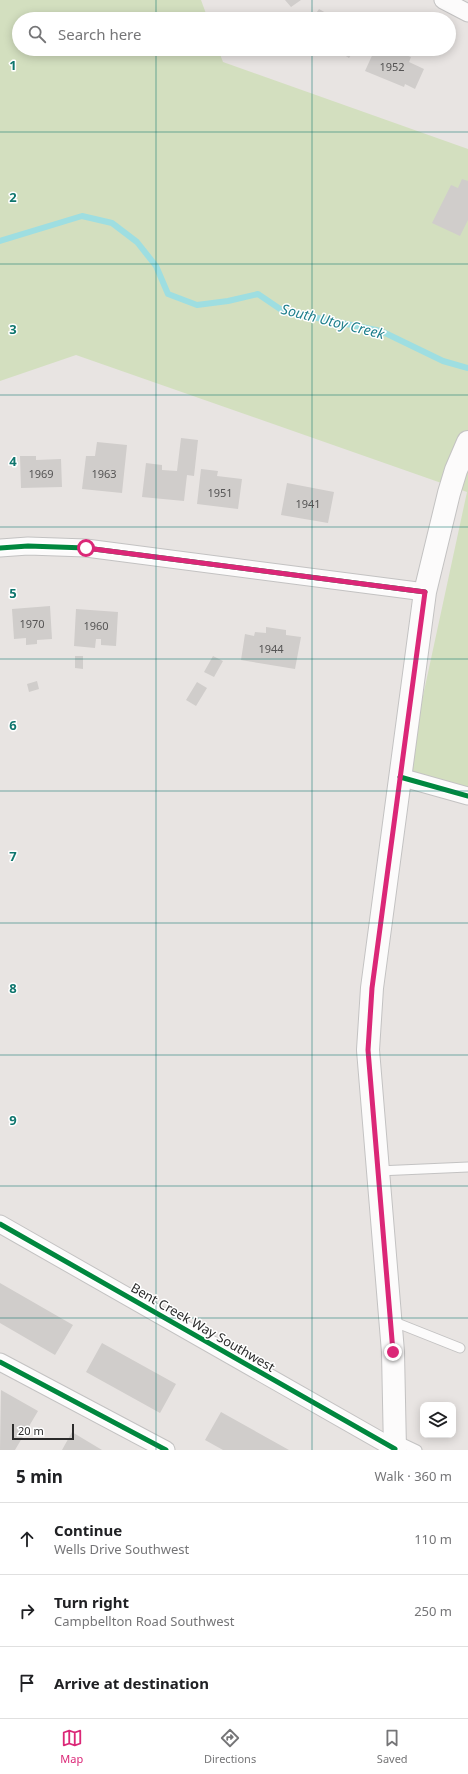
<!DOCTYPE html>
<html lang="en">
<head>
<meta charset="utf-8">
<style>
  :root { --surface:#fff; --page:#f6f6f6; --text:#202124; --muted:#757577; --line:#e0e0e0; --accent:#db2777 }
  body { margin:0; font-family:"Noto Sans",sans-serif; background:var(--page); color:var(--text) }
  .controls { position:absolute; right:12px; bottom:12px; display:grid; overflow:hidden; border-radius:8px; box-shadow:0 2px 10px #0003 }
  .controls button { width:36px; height:36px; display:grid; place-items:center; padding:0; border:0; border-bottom:1px solid var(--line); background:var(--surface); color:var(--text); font:20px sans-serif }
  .scale { position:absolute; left:12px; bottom:10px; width:62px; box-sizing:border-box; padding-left:4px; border:2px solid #2b2b2b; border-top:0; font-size:11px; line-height:14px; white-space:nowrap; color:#2b2b2b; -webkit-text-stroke:3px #fff; paint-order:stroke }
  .stop { position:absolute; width:12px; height:12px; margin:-9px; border:3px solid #db2777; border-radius:50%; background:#fff }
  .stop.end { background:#db2777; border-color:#fff; box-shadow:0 1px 4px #0008 }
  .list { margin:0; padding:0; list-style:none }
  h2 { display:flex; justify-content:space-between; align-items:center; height:52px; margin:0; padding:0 16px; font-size:17px }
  h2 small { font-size:13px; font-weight:400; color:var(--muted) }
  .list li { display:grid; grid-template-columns:26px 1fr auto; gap:12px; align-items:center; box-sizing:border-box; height:72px; padding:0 16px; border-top:1px solid var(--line) }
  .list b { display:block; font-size:15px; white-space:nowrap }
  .list p { margin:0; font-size:13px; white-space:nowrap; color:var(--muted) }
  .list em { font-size:13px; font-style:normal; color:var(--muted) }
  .icon { flex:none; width:22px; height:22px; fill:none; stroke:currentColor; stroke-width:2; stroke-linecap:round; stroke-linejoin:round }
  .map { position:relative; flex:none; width:468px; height:1450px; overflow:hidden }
  .search { position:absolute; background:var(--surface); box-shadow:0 2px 10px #0003; left:12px; right:12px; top:12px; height:44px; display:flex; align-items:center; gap:10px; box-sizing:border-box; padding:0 14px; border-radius:22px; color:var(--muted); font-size:15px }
  .sheet { height:268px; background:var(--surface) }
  nav { display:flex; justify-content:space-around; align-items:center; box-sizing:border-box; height:56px; border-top:1px solid var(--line); background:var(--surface); font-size:11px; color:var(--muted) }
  nav a { display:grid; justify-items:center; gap:2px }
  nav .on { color:var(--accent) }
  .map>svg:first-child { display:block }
</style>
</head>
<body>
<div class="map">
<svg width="468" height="1450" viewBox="0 0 468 1450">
  <rect width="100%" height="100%" fill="#e8e4e2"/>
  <!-- green -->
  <path fill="#d3dfbf" d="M0,0h201l7,19h-189v30h199l5,13 245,87v649l-61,-28 60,-278 -391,-137 -76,26z"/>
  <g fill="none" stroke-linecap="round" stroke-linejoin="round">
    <!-- stream -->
    <path stroke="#9edee1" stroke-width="6" d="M0,241l82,-25 30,7 25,19 19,24 12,28 29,11 31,-4 30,-7 25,17 98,20 62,30 25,7"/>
  </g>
  <!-- building -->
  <path fill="#d0cdcb" d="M285,0h16l-10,7z
    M319,9l14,8 2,-2 6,4h-29z
    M335,49h20l-6,9z
    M375,49h17l19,8 -2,5 15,7 -9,20 -10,-5 -1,3 -39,-16z
    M462,179l6,2v39l-8,16 -28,-13 19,-38 7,3z
    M181,438l17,2 -4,36 -7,-1 -3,26 -42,-4 4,-34 16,2v5l15,1z
    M97,442l30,3 -5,48 -40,-4 4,-33h9z
    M20,456h16v4l25,-1 1,28 -41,1z
    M201,469l17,2 -1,5 25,3 -4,30 -41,-5z
    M287,483l47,9 -6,31 -47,-8z
    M50,606l2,33 -15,1v4l-11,1v-7l-12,1 -2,-30z
    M76,609l42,3 -2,34 -15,-1v-6h-5l-1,9 -21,-2z
    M266,627l20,3v5l15,2 -6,32 -54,-9 4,-26 9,2 1,-4 11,1z
    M75,656h8v13l-8,-1z
    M213,656l10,5 -9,16 -10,-5z
    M37,681l2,8 -10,3 -2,-8z
    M197,682l10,6 -11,18 -10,-6z
    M0,1283l73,42 -18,30 -55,-32z
    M102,1343l74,41 -16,29 -74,-41z
    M1,1390l37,21 -23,39h-15z
    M221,1412l68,38h-66l-18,-10z
    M72,1432l30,18h-40z"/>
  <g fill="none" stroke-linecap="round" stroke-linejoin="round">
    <defs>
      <path id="service" d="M378,1171l90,-4
        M392,1321l68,27
        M396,1440l21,10"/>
      <path id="minor" d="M443,0l25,13
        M0,548l28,-2 58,2 339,44
        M400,777l68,19
        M0,1224l395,225
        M0,1362l166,88"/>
      <path id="secondary" d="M395,1450l-2,-98 -25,-302 4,-62 53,-396 24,-99 7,-23 12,-28"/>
    </defs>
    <!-- service casing -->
    <use href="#service" stroke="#c3c2c2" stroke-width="11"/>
    <!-- minor casing -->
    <use href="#minor" stroke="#c3c2c2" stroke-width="19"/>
    <!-- secondary casing -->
    <use href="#secondary" stroke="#c3c2c2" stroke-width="24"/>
    <!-- service -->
    <use href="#service" stroke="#fcfbfb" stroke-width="9"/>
    <!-- minor -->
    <use href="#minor" stroke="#fcfbfb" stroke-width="17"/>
    <!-- secondary -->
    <use href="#secondary" stroke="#fcfbfb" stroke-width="22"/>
    <defs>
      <path id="cycleway" d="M0,548l28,-2 58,2 339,44
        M400,777l68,19
        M0,1224l395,225
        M0,1362l166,88"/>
    </defs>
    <!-- cycleway casing -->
    <use href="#cycleway" stroke="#fff" stroke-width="8"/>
    <!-- cycleway -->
    <use href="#cycleway" stroke="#00873e" stroke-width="5"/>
  </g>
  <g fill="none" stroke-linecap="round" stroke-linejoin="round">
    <!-- route -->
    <path stroke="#db2777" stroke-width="5" d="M86,548l339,44 -53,396 -4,62 25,302"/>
  </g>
  <!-- grid -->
  <path fill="none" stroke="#0f766e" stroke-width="1" stroke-opacity="0.55" d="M156,0v19M312,0v19M156,49v1401M312,49v1401M0,132h468M0,264h468M0,395h468M0,527h468M0,659h468M0,791h468M0,923h468M0,1055h468M0,1186h468M0,1318h468"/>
  <g text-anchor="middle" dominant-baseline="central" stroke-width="3" stroke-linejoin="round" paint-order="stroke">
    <!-- number labels -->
    <g font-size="11" fill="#555454">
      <text x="392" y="66">1952</text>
      <text x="41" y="473">1969</text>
      <text x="104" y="473">1963</text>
      <text x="220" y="492">1951</text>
      <text x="308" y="503">1941</text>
      <text x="32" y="623">1970</text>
      <text x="96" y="625">1960</text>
      <text x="271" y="648">1944</text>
    </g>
    <!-- street labels -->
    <g font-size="13" fill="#2b2b2b" stroke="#fff">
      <text transform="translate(203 1327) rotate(30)">Bent Creek Way Southwest</text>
    </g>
    <!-- water labels -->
    <g font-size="14" font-style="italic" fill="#1e7f8c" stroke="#fff">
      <text transform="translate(333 321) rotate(14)">South Utoy Creek</text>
    </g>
  </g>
  <g font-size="13" text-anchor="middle" font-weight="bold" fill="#0f766e" stroke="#fff" stroke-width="3" stroke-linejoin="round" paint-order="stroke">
    <text x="13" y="70">1</text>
    <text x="13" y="202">2</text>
    <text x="13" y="334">3</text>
    <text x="13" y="466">4</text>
    <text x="13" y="598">5</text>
    <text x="13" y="730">6</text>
    <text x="13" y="861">7</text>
    <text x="13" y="993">8</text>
    <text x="13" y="1125">9</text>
  </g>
</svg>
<div class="controls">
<button><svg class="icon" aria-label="layers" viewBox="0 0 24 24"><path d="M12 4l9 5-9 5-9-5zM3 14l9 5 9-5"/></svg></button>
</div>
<div class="scale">20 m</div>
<div class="stop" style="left:86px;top:548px"></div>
<div class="stop end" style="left:393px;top:1352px"></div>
<div class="search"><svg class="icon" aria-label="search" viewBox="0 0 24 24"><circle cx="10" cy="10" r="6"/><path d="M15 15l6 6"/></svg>Search here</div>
</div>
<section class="sheet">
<h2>5 min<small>Walk · 360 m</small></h2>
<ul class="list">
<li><svg class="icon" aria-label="ahead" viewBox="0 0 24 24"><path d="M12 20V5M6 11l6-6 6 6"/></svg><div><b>Continue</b><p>Wells Drive Southwest</p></div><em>110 m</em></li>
<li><svg class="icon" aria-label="right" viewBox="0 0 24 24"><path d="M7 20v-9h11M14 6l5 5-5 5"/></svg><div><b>Turn right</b><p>Campbellton Road Southwest</p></div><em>250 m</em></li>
<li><svg class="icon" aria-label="arrive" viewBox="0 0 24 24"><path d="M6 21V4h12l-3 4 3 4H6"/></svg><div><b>Arrive at destination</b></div></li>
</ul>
</section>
<nav>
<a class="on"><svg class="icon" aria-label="map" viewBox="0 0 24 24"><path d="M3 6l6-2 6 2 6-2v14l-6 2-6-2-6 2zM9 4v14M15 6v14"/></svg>Map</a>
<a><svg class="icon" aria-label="directions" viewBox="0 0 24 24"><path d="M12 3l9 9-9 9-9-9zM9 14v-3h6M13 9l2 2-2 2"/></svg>Directions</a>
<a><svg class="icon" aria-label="saved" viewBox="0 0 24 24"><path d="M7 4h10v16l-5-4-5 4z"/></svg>Saved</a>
</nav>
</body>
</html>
